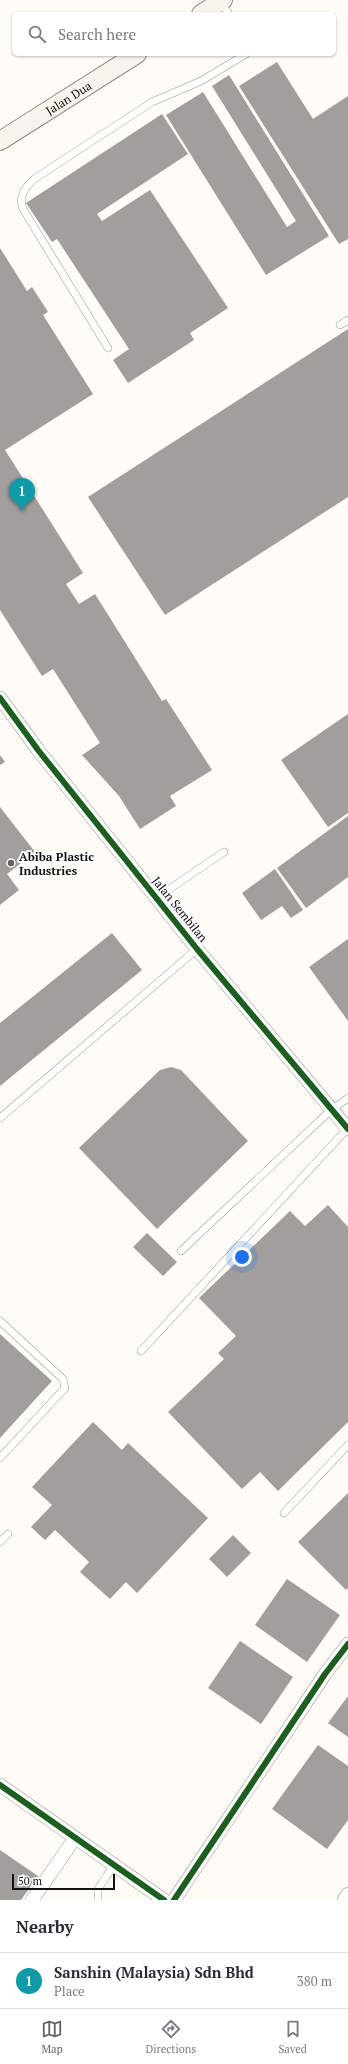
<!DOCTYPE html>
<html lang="en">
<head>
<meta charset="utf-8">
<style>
  :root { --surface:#fff; --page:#f2f2f3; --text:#2b2b33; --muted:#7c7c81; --line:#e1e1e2; --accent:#646362 }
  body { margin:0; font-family:"PT Serif",serif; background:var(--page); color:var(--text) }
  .scale { position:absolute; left:12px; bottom:10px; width:103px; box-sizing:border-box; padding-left:4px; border:2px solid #111; border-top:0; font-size:11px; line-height:14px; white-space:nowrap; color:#111; -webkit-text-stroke:3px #fff; paint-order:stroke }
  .you { position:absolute; left:242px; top:1257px; width:14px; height:14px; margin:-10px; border:3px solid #fff; border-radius:50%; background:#1a73e8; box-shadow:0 0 0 6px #1a73e833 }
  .badge { display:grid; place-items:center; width:26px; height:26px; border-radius:50%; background:var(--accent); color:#fff; font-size:13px; font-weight:700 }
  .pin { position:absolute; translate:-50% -33px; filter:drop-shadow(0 1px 2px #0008) }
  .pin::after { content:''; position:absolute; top:21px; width:14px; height:12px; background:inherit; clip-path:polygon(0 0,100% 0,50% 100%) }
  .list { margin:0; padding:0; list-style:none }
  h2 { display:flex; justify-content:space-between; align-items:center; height:52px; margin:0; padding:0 16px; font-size:17px }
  h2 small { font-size:13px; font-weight:400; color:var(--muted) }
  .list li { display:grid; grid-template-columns:26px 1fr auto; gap:12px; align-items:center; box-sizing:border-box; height:56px; padding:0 16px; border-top:1px solid var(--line) }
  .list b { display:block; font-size:15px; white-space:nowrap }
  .list p { margin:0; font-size:13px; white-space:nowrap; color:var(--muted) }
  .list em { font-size:13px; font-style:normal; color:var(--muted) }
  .icon { flex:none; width:22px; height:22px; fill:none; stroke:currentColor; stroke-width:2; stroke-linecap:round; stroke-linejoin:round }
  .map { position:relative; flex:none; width:348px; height:1900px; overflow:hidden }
  .search { position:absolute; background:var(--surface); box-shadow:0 1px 3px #0004; left:12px; right:12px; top:12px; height:44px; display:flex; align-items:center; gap:10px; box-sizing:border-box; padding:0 14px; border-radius:6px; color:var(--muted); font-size:15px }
  .sheet { height:108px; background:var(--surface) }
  nav { display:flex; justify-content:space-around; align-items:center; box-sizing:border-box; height:56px; border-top:1px solid var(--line); background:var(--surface); font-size:11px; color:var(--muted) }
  nav a { display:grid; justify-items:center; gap:2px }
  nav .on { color:var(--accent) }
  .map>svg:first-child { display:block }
</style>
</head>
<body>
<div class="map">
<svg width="348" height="1900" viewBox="0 0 348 1900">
  <rect width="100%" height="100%" fill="#fdfcf7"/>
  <!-- building -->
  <path fill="#a19f9c" d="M277,62l36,57 35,-23v143l-9,5 -100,-158z
    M229,75l100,161 -63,39 -100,-160 37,-23 84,135 9,-6 -84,-135z
    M162,114l26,40 -91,60 5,7 48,-31 78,118 -38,25 4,7 -66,43 -15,-23 16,-11 -72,-110 -5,3 -26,-39z
    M0,248l27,43 5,-4 16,25 -5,3 50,79 -88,56 78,123 -17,11 13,20 16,-10 67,107 4,-2 46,71 -42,26 6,10 -36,23 -21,-33 -37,-41 18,-12 -47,-74 -11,7 -42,-66z
    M348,329v168l-183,118 -77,-118z
    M348,714v99l-20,14 -47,-67z
    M0,755l5,7 -5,3z
    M0,807l35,45 -28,22 12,16 -19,15z
    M348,816v61l-42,31 -29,-40z
    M275,869l28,41 -12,8 -9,-12 -21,14 -19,-27z
    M112,933l30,37 -142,116v-63z
    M348,939v82l-39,-54z
    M171,1067l10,3 67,71 -91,88 -78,-81 81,-78z
    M328,1205l20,22v195l-70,69 -18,-19 -18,17 -74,-77 56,-53 -6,-6 18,-17 -37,-38 91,-87 15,15z
    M147,1233l30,29 -14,14 -30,-29z
    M0,1334l52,47 -52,57z
    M93,1422l29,28 6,-7 80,75 -71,75 -11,-11 -16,17 -30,-27 9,-10 -34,-32 -10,10 -14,-13 21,-22 -20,-18z
    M348,1493v95l-2,2 -48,-48z
    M233,1535l18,18 -24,24 -18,-18z
    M287,1579l53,36 -33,47 -52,-37z
    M240,1641l53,36 -32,47 -53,-36z
    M348,1696v41l-20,-14z
    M318,1745l30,21v54l-21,29 -55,-40z
    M0,1850l38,26 -17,24h-21z"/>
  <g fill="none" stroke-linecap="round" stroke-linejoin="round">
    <defs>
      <path id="lane" d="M220,2l9,12
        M340,325l8,-5
        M108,348l-85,-139c-5,-13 2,-21 11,-30l118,-77 49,-21 45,-27
        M156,898l68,-46
        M0,1118l197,-169
        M181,1251l150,-141 17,-12
        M0,1321l63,58 2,9 -65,70
        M141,1351l207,-223
        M284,1513l64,-68
        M0,1542l8,-8
        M98,1900v-11l16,-24"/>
      <path id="street" d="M0,698l38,52 159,199 151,180
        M0,1785l164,115
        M32,1900l43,-62
        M174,1900l151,-226 23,-30
        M344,1900l4,-6"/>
      <g id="secondary">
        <path d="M201,14l22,-14"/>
        <path id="s1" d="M0,141l137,-87"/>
      </g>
    </defs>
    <!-- lane casing -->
    <use href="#lane" stroke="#979795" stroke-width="8"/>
    <!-- street casing -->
    <use href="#street" stroke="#979795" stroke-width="14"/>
    <!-- secondary casing -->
    <use href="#secondary" stroke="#8e8d8b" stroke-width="20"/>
    <!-- lane -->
    <use href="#lane" stroke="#fffffe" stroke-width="7"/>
    <!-- street -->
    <use href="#street" stroke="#fffffe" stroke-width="13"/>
    <!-- secondary -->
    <use href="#secondary" stroke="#f6f4eb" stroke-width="18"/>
    <defs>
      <path id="cycleway" d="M0,698l38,52 159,199 151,180
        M0,1785l164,115
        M174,1900l151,-226 23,-30"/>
    </defs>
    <!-- cycleway casing -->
    <use href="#cycleway" stroke="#fff" stroke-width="8"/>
    <!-- cycleway -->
    <use href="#cycleway" stroke="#1b5e20" stroke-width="6"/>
  </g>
  <!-- markers -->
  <circle fill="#646362" stroke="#fff" stroke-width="1.5" cx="11" cy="863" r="4"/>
  <g text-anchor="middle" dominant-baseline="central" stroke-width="4" stroke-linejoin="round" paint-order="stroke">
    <!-- street labels -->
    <g font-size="12" fill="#111" stroke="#fff">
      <text stroke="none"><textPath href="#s1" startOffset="81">Jalan Dua</textPath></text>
      <text transform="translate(180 909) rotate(51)">Jalan Sembilan</text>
    </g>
    <!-- poi labels -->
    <g font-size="12" font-weight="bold" fill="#111" stroke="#fff" text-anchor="start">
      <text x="19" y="856">Abiba Plastic<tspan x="19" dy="14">Industries</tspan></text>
    </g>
  </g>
</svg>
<div class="scale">50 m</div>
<div class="you"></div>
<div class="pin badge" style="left:22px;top:511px;background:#0f9aa8">1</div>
<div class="search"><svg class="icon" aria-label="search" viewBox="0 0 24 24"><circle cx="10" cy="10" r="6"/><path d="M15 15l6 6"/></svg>Search here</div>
</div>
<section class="sheet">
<h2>Nearby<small></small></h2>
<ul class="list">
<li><span class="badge" style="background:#0f9aa8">1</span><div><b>Sanshin (Malaysia) Sdn Bhd</b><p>Place</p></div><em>380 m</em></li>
</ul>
</section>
<nav>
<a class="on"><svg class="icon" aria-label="map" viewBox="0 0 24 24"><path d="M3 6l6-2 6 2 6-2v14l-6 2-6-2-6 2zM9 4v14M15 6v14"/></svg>Map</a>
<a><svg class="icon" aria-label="directions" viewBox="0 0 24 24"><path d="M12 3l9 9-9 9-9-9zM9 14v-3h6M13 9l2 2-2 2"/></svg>Directions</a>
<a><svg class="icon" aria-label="saved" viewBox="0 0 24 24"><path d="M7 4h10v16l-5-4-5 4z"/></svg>Saved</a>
</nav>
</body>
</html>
